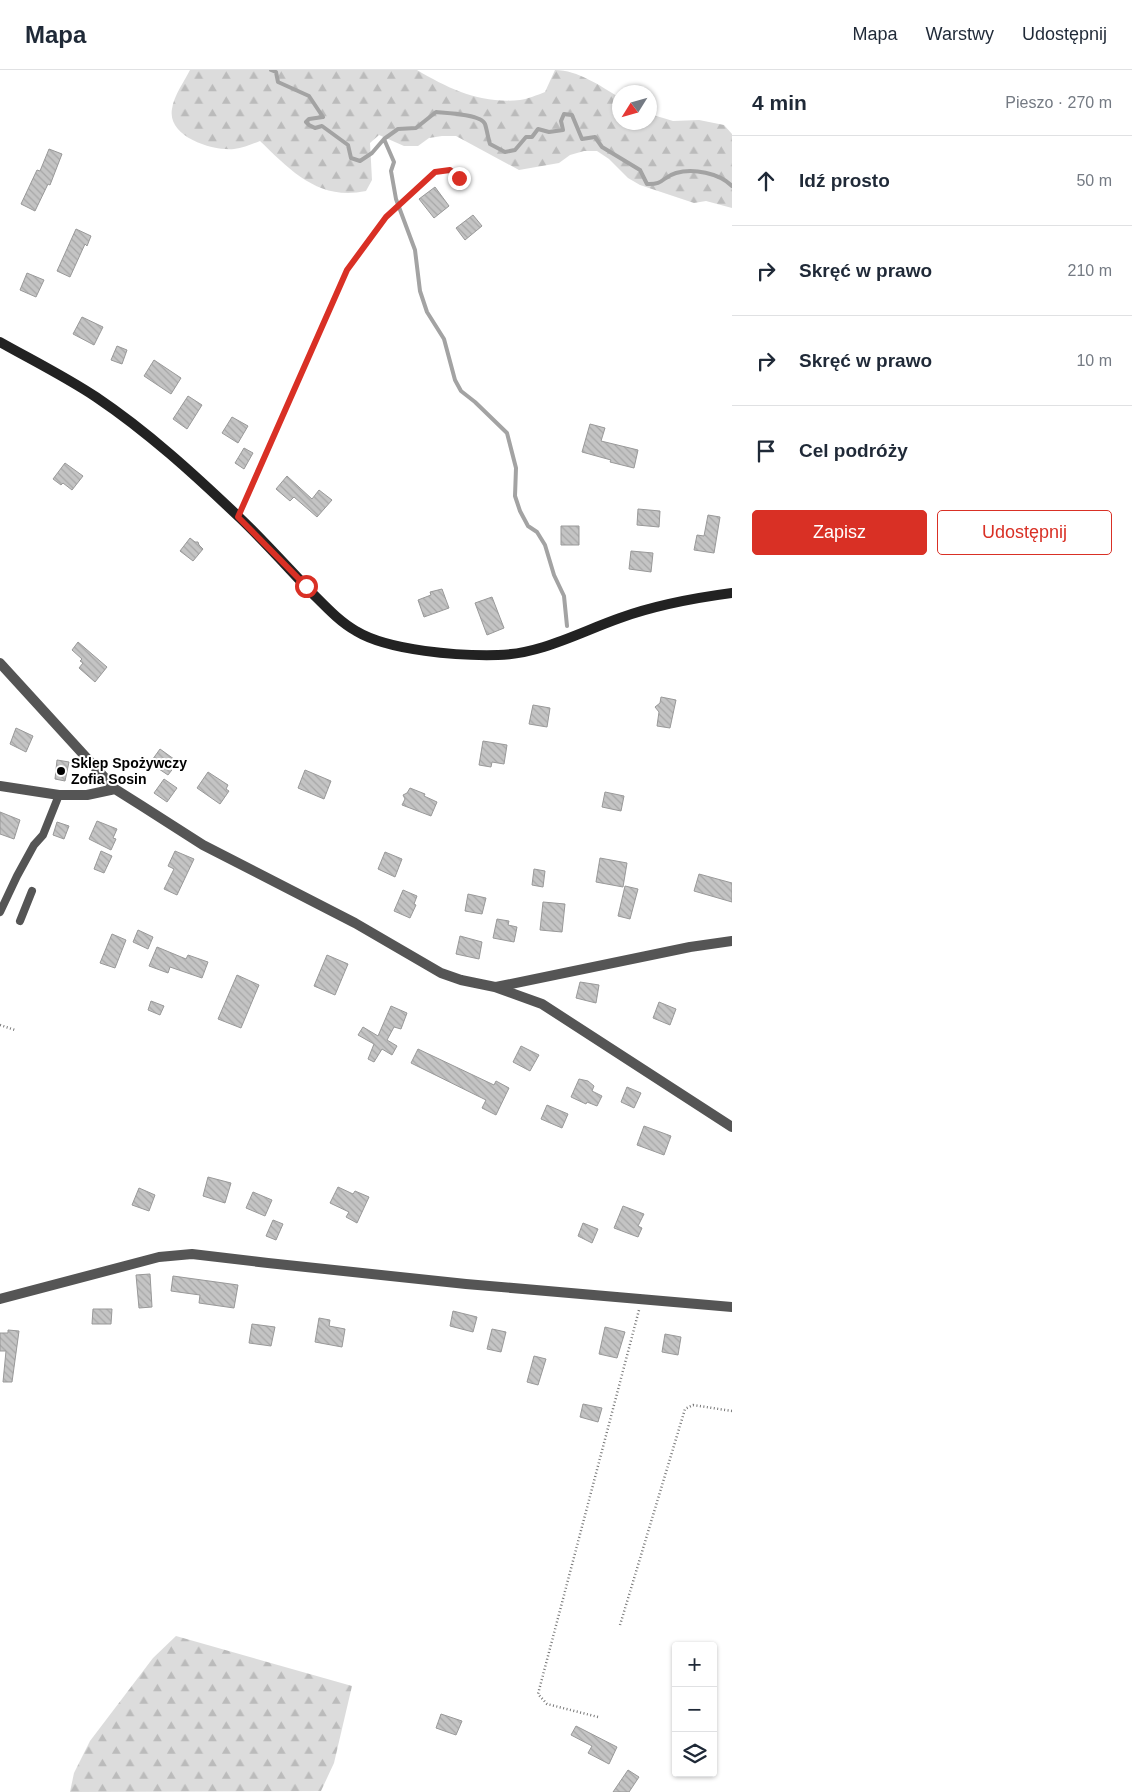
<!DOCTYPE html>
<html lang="pl">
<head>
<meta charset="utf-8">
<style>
  :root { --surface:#fff; --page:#f2f2f3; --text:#1f2937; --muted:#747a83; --line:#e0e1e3; --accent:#d93025 }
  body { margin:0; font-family:Helvetica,sans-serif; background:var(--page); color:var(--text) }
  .controls { position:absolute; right:15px; bottom:15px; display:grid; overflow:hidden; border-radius:5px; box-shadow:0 1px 4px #0004 }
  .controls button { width:45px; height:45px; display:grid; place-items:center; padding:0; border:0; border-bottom:1px solid var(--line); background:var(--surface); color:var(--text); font:25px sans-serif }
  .compass { position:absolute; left:612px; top:15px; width:45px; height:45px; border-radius:50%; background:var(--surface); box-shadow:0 1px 4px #0004; rotate:233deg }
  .stop { position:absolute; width:15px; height:15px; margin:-11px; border:4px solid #d93025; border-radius:50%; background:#fff }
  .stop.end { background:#d93025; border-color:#fff; box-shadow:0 1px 5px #0008 }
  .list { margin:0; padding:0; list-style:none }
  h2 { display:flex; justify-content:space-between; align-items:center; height:65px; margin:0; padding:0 20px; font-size:21px }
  h2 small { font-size:16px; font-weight:400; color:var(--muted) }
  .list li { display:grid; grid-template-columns:32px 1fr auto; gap:15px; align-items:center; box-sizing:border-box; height:90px; padding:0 20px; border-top:1px solid var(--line) }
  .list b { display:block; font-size:19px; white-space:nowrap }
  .list em { font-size:16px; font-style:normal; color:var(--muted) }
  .actions { display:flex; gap:10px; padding:15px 20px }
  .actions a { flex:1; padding:11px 0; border:1px solid var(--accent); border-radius:5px; text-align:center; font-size:18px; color:var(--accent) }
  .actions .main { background:var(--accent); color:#fff }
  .icon { flex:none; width:28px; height:28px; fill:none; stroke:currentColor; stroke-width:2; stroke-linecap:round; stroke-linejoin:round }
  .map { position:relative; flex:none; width:732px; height:1722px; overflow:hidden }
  header { display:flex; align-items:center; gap:30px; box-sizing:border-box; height:70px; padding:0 25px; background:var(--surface); border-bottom:1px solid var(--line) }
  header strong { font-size:24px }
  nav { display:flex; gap:28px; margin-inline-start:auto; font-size:18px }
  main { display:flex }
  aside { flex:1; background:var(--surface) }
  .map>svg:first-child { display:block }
</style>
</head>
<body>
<header>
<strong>Mapa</strong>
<nav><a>Mapa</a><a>Warstwy</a><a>Udostępnij</a></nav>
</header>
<main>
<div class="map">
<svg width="732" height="1722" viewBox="0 0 732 1722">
  <defs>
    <pattern id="forest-firs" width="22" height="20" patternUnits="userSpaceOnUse" patternTransform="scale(1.25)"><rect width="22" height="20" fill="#dcdcdc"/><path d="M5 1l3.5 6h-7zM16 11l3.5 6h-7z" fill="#bbb"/></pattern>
    <pattern id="building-back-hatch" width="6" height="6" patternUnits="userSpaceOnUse" patternTransform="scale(1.25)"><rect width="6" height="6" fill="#c4c4c4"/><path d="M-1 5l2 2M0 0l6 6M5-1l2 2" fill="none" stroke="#a7a7a7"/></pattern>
  </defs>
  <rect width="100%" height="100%" fill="#fff"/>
  <!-- forest -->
  <path fill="url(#forest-firs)" d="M190,0h227c32,19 64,34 103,30 8,-1 17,-5 25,-8l10,-22c23,0 45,16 64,27l1,25h30v-8l23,7 26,-1 25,5 8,9v74l-26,-7 -12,2 -54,-18 -12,-7 -19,-19 -12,-8h-13l-14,4 -11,8 -40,7 -63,-34h-14l-13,2 -11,8h-14l-25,-11 -9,8 2,37 -6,11c-47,10 -75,-20 -106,-50 -8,3 -17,7 -26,8 -21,2 -67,-12 -62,-40 2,-14 12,-27 18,-39z
    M176,1566l176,50 -18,77 -13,28 -251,1 4,-19 16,-32 63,-83z"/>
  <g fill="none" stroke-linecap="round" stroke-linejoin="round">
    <!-- stream -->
    <path stroke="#a3a3a3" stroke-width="4" d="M271,0l5,2 2,10 31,14 14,21 -14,2 -3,3 3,3 6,3 7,-2 26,19 3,13 9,3 12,-8 12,-14 14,-10 18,-1 20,-16c10,1 45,2 49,12 2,6 3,14 5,20l15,8 10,-2 11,-13h6l6,-8 11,3 14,-2 -2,-9 3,-7 8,1 10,24 13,-2 7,10 38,23 7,14c17,1 15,-7 29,-11 17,-5 43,0 56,13
      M384,69l10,23 -3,9 5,28 19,51 5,41 7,21 17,27 11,41 6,11 14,11 32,31 9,35 -1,28 5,15 8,15 9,6 8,13 9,30 10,21 3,30"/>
  </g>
  <!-- building -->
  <path fill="url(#building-back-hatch)" stroke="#999" d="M49,79l13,5 -12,31 -2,-1 -13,27 -14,-7 16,-34 3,1z
    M435,117l14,19 -15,12 -15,-19z
    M473,145l9,11 -17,14 -9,-12z
    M76,159l15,7 -4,10 -2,-2 -15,33 -13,-6z
    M27,203l17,7 -8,17 -16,-7z
    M82,247l21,10 -9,18 -21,-11z
    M117,276l10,4 -5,14 -11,-4z
    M154,290l27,18 -10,16 -27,-18z
    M188,326l14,9 -15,24 -14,-10z
    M232,347l16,9 -10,17 -16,-10z
    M590,354l15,4 -4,13 37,9 -4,18 -24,-6 1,-2 -29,-8z
    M244,378l9,5 -9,16 -9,-6z
    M65,393l18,13 -11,14 -9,-7 -2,2 -8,-6z
    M287,406l25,23 7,-9 13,10 -15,17 -23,-20 -4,4 -14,-12z
    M638,439l22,2 -1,16 -22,-2z
    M708,445l12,2 -6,36 -20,-3 3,-15 7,1z
    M561,456h18v19h-18z
    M190,468l5,4h3l1,3 4,4 -10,12 -13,-10z
    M631,481l22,2 -2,19 -22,-3z
    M442,519l7,19 -25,9 -6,-17 13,-5 -1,-3z
    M492,527l12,31 -17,7 -12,-32z
    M78,572l29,25 -12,15 -16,-14 4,-5 -3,-2 2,-2 -10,-9z
    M661,627l15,3 -6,28 -13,-2 2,-14 -4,-5 5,-4z
    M533,635l17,3 -3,19 -18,-3z
    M16,658l17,8 -7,16 -16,-8z
    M483,671l24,4 -3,19 -12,-2 -1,5 -12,-2z
    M160,679l18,13 -10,13 -18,-12z
    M57,690l12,2 -4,19 -10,-2z
    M305,700l26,11 -7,18 -26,-11z
    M208,702l20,13 -2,4 3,2 -9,13 -23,-16z
    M164,709l13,9 -10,14 -13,-9z
    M410,718l15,6 -1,2 13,6 -6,14 -29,-11 3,-6 -2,-4 4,-2z
    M605,722l19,4 -3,15 -19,-4z
    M0,742l20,8 -6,19 -14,-5z
    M97,751l20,8 -4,9 3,1 -5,11 -22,-11z
    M57,752l12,4 -5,13 -11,-4z
    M101,781l11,5 -8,17 -10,-4z
    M175,781l19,8 -17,36 -13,-6 10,-20 -6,-3z
    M385,782l17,7 -7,18 -17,-8z
    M600,788l27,5 -4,24 -27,-5z
    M534,799l11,2 -2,16 -11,-2z
    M699,804l33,9v19l-38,-11z
    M625,816l13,3 -8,30 -12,-3z
    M403,820l14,6 -3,8 2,1 -6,13 -16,-7z
    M468,824l18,4 -4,16 -17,-3z
    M543,832l22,2 -3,28 -22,-2z
    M497,849l12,2 -1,4 9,2 -3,15 -21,-4z
    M138,860l15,7 -5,12 -15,-7z
    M112,864l14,6 -11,28 -15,-5z
    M460,866l22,6 -3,17 -23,-5z
    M157,877l29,12 2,-4 20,7 -6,16 -32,-11 -2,6 -19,-7z
    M327,885l21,9 -13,31 -21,-9z
    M237,905l22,10 -18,43 -23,-9z
    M580,912l19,3 -3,18 -20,-5z
    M151,931l13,5 -4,9 -12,-5z
    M659,932l17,7 -6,16 -17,-7z
    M391,936l16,7 -6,16 -7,-2 -7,13 10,6 -5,9 -10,-6 -8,13 -6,-3 6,-15 -16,-9 5,-8 15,9z
    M521,976l18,9 -9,16 -17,-9z
    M418,979l76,36 2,-4 13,7 -13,27 -14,-7 4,-8 -75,-37z
    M579,1009l9,2 6,5 -2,5 10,5 -5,10 -10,-4 -1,2 -15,-7z
    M627,1017l14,6 -7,15 -13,-6z
    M547,1035l21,9 -6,14 -21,-9z
    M644,1056l27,10 -7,19 -27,-10z
    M208,1107l23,6 -6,20 -22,-7z
    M338,1117l15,7 2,-3 14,6 -12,26 -11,-6 3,-5 -19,-9z
    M139,1118l16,7 -6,16 -17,-6z
    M253,1122l19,8 -7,16 -19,-8z
    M623,1136l21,8 -6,12 4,2 -4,9 -24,-9z
    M273,1150l10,4 -7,16 -10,-4z
    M583,1153l15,6 -6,14 -14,-7z
    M150,1204l2,33 -13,1 -3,-33z
    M173,1206l65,9 -4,23 -35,-5 1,-8 -29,-4z
    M93,1239h19l-1,15h-19z
    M453,1241l24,6 -4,15 -23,-6z
    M319,1248l11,2 -1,6 16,3 -3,18 -27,-5z
    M252,1254l23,3 -4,19 -22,-3z
    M605,1257l20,5 -8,26 -18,-4z
    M492,1259l14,3 -5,20 -14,-3z
    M8,1260l11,1 -7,51h-9l3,-31h-6v-18h8z
    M665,1264l16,3 -3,18 -16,-3z
    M534,1286l12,3 -8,26 -11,-3z
    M583,1334l19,4 -4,14 -18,-5z
    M441,1644l21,7 -6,14 -20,-7z
    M576,1656l41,21 -8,17 -21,-11 4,-7 -21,-11z
    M628,1700l11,7 -10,15h-16z"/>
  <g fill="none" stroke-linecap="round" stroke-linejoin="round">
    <!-- path -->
    <path stroke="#777" stroke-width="2.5" stroke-dasharray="1 2.5" stroke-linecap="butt" d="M243,436l104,-236 39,-53 49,-45 15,-2 9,8
      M0,955l15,5
      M620,1555l65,-216 8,-4 39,6
      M598,1647l-51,-13 -9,-10 101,-384"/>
    <!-- lane -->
    <path stroke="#555" stroke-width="8" d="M0,842l17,-36 17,-31 9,-10 16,-40
      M20,851l12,-30"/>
    <!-- street -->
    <path stroke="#555" stroke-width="10" d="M0,593l115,126 27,17 61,39 152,78 86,50 20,7 34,7 47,17 190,123
      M0,716l59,9h28l28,-6
      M496,917l194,-40 42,-6
      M0,1229l159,-42 33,-3 76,9 198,21 266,23"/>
    <!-- secondary -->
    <path stroke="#222" stroke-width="10" d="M0,272c32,18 66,35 96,55 52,35 99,78 144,121 26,25 49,51 74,77 13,13 26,27 42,36 33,20 103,25 142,24 43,-1 82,-23 122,-37 36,-13 74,-20 112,-25"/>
  </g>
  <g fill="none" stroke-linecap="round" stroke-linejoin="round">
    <!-- route -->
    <path stroke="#d93025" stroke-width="6" d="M306,516l-68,-69 109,-247 39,-53 49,-45 15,-2 9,8"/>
  </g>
  <!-- markers -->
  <circle fill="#000" stroke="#fff" stroke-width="2" cx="61" cy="701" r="5"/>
  <g text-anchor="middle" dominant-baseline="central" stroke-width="4" stroke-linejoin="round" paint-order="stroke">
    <!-- poi labels -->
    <g font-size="14" font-weight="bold" fill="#000" stroke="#fff" text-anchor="start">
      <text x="71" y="693">Sklep Spożywczy<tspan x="71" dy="16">Zofia Sosin</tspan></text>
    </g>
  </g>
</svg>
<div class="controls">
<button>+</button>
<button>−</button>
<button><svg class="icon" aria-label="layers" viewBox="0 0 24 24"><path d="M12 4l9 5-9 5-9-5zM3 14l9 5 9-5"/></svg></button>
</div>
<svg class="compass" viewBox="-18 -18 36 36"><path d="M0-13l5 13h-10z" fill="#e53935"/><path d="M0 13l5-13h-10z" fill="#747a83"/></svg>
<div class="stop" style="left:306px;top:516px"></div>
<div class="stop end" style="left:459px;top:108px"></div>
</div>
<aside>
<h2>4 min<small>Pieszo · 270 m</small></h2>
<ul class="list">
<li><svg class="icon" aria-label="ahead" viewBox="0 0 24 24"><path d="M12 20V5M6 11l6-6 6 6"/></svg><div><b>Idź prosto</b></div><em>50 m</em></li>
<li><svg class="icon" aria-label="right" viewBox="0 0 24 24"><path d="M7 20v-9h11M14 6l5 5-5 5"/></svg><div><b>Skręć w prawo</b></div><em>210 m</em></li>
<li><svg class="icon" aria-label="right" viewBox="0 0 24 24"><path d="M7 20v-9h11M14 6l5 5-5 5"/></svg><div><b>Skręć w prawo</b></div><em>10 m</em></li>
<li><svg class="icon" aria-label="arrive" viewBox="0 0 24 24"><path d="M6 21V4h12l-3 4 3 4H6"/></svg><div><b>Cel podróży</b></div></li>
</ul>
<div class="actions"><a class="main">Zapisz</a><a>Udostępnij</a></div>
</aside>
</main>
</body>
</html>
